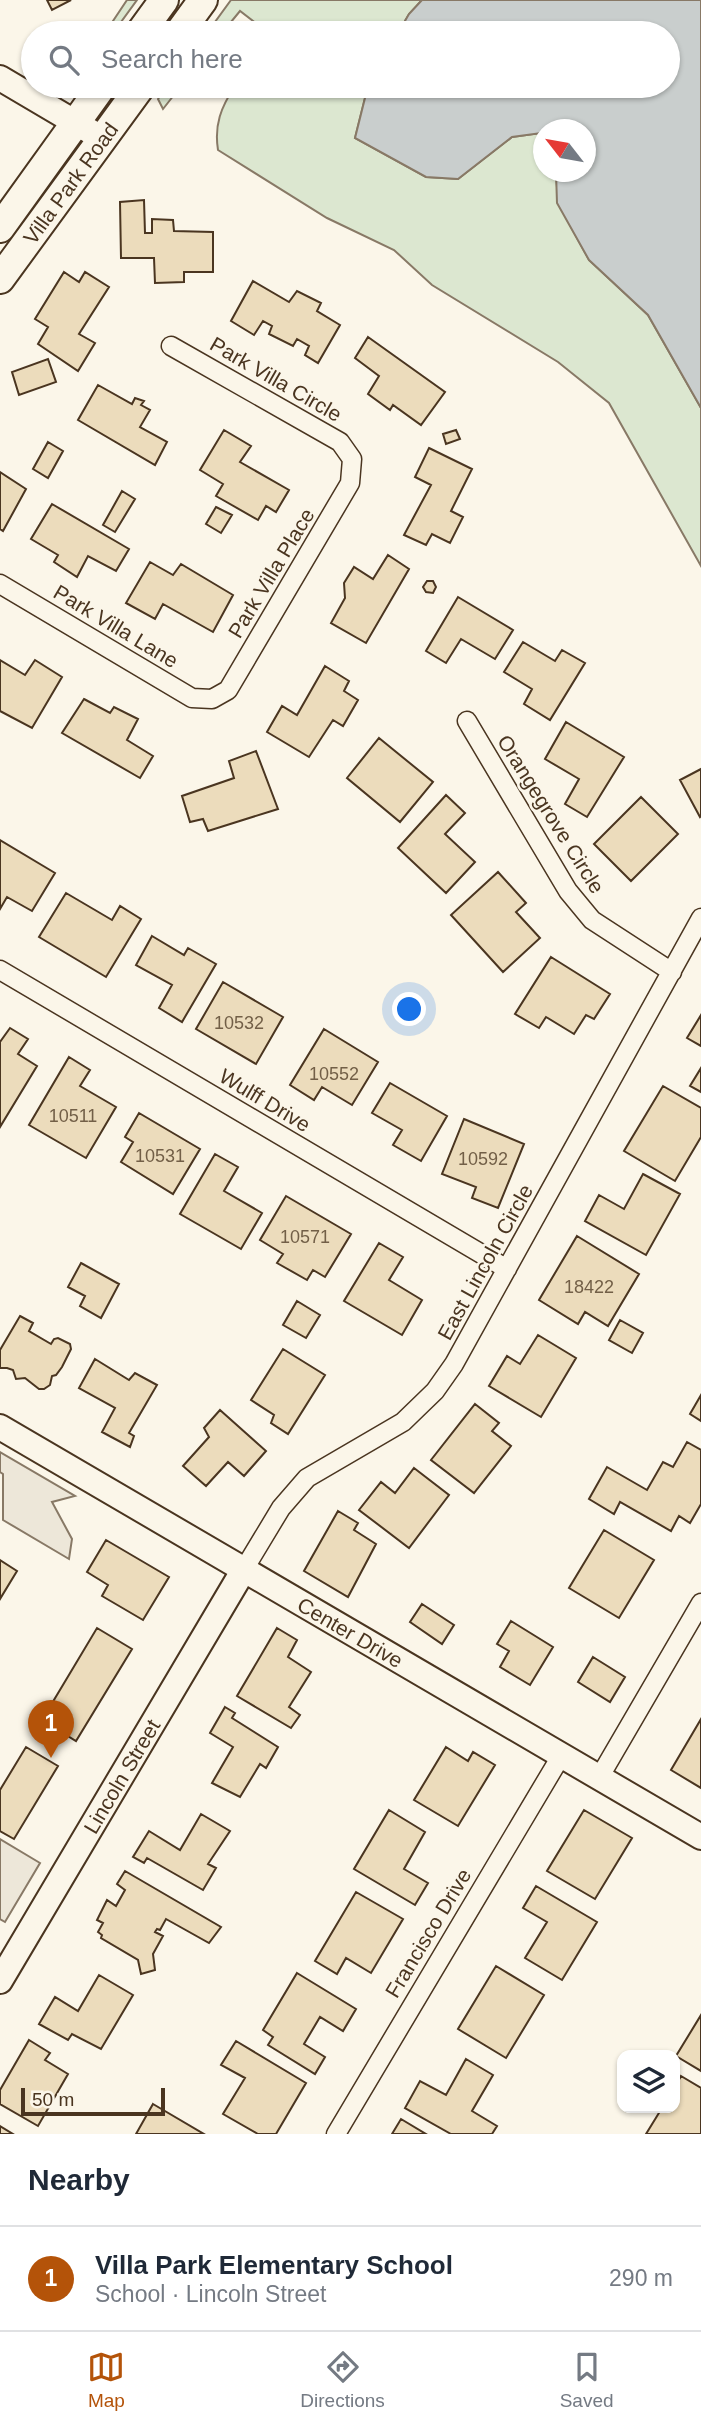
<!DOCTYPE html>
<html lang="en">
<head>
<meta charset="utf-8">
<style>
  :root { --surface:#fff; --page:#f2f2f3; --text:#1f2937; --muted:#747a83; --line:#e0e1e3; --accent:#b45309 }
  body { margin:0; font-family:Arial,sans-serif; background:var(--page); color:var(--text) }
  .controls { position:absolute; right:21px; bottom:21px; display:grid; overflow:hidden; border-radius:14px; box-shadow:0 2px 5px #0004 }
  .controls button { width:63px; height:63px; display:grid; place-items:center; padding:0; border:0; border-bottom:2px solid var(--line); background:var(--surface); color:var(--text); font:35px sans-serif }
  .compass { position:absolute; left:533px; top:119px; width:63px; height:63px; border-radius:50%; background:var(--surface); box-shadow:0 2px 5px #0004; rotate:301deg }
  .scale { position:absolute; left:21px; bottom:18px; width:144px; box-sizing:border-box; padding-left:7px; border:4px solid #4a3520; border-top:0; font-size:19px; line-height:24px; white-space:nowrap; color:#4a3520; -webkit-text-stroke:5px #fbf6e9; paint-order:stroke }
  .you { position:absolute; left:410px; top:1010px; width:24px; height:24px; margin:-18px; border:5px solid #fff; border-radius:50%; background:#1a73e8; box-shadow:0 0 0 10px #1a73e833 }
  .badge { display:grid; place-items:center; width:46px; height:46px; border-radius:50%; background:var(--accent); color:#fff; font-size:23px; font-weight:700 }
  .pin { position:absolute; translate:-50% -58px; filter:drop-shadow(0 2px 4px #0008) }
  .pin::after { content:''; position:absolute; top:37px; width:24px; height:21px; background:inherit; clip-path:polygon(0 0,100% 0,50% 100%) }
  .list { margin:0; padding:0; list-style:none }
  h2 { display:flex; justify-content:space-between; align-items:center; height:91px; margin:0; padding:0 28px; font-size:30px }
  h2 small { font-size:23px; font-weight:400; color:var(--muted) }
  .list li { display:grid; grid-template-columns:46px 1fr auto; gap:21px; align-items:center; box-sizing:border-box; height:105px; padding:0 28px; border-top:2px solid var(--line) }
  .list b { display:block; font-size:26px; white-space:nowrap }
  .list p { margin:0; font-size:23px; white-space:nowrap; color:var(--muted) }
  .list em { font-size:23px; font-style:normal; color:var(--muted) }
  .icon { flex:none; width:38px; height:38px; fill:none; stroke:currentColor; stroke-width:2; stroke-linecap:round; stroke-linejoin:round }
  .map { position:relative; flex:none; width:701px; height:2134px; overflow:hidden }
  .search { position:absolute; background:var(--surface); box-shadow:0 2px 5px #0004; left:21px; right:21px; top:21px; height:77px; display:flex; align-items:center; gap:18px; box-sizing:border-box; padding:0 24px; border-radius:38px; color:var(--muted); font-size:26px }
  .sheet { height:196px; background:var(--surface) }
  nav { display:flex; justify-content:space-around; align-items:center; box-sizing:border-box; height:98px; border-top:2px solid var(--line); background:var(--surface); font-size:19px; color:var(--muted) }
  nav a { display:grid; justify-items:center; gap:4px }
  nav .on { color:var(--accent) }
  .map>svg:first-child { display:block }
</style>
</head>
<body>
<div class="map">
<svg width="701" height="2134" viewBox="0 0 701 2134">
  <rect width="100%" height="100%" fill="#fbf6e9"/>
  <!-- green -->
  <path fill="#dce7d0" stroke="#887966" stroke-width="2" d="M127,0h10l-24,33h-8z
    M231,0h191l-13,14 -11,19h-129l-29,-22 -18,22h-15z
    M168,86h13l-18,23 -5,-10z
    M235,86h133l-13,52 71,39 32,2 54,-42 29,-4 2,4 1,35h12l2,31 31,57 59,55 53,93v158l-92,-163 -51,-41 -126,-77 -38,-35 -67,-32 -109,-68c-4,-25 3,-43 17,-64z"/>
  <!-- parking -->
  <path fill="#ede7d9" stroke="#887966" stroke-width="2" d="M0,1452l75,44 -23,6 20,37 -3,20 -66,-39v-46l-3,-2z
    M0,1839l40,24 -35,59 -5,-3z"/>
  <!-- water -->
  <path fill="#c9cecd" stroke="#887966" stroke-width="2" d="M422,0h279v408l-53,-93 -59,-55 -32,-57 -1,-31h30v-42h-42l-1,7 -2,-4 -29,4 -54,42 -32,-2 -71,-39 13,-52h300v-53h-270l11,-19z"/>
  <!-- building -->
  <path fill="#ecdcbc" stroke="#4a3520" stroke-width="2" d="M47,0h24l-19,10z
    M144,200l1,33h7v-14l21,1 1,11 39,1v40h-29v10l-29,1 -1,-25h-33l-1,-56z
    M64,272l15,10 6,-10 24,15 -30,47 16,9 -17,28 -40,-27 10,-17 -13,-8z
    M253,281l36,21 8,-11 24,12 -4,8 23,14 -22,38 -13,-8 4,-9 -12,-7 -4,7 -24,-12 3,-8 -9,-5 -9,14 -23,-14z
    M368,337l77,55 -24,33 -28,-20 -3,5 -22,-16 11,-18 -24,-18z
    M48,359l8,23 -37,13 -7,-23z
    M98,385l34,19 3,-6 9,3 -3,4 9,5 -10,17 27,15 -12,23 -77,-45z
    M224,430l27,16 -11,16 49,28 -13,22 -10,-6 -8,14 -42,-24 7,-12 -23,-14z
    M456,430l4,9 -14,5 -3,-10z
    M48,442l15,9 -15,27 -15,-9z
    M429,448l43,21 -21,42 12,6 -13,26 -18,-9 -6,11 -22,-10 27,-50 -16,-8z
    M0,472l26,17 -23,42 -3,-2z
    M122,491l13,8 -20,33 -12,-7z
    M52,504l77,45 -13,22 -28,-15 -11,21 -23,-15 4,-7 -27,-16z
    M216,507l16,8 -11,18 -15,-9z
    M388,555l21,14 -43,74 -35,-20 14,-25 -1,-15 10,-16 19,12z
    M150,562l23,13 8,-11 52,31 -20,37 -50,-28 -8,15 -29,-16z
    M427,581h6l3,6 -3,6 -7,-1 -3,-5z
    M458,597l55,33 -18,29 -34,-20 -15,24 -20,-12z
    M523,642l32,19 7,-11 23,13 -35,57 -26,-16 8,-15 -28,-17z
    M0,660l25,15 10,-15 27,17 -30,51 -32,-17z
    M325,666l24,15 -5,10 14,9 -15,26 -10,-6 -24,37 -42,-25 15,-26 15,9z
    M84,699l26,14 4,-6 24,12 -11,21 26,16 -13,22 -78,-45z
    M566,722l58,35 -37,60 -22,-13 14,-25 -34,-20z
    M379,738l54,44 -33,40 -53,-44z
    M256,751l22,58 -70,22 -5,-12 -13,3 -8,-26 52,-18 -5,-17z
    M701,769v47l-1,1 -20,-37z
    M446,795l19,18 -20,21 30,28 -29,31 -48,-45z
    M641,797l37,37 -47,47 -37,-37z
    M0,840l55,33 -23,38 -25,-14 -7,12z
    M498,872l28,31 -10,9 24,26 -37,34 -52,-57z
    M66,893l46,27 8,-14 21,13 -35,58 -67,-40z
    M152,936l32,19 4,-7 28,16 -34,58 -23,-14 13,-23 -36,-20z
    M551,957l59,37 -16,25 -8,-4 -12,19 -28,-17 -7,11 -24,-14z
    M223,982l60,35 -27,47 -60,-35z
    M701,1015v31l-14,-8z
    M10,1028l18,11 -10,15 19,12 -37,61v-85z
    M324,1029l54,33 -26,43 -30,-18 -8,13 -24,-15z
    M69,1057l21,13 -10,16 36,21 -30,51 -57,-33z
    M701,1068v24l-11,-6z
    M390,1083l57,33 -26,45 -28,-16 9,-15 -30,-17z
    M663,1086l38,22v29l-26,44 -51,-30z
    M139,1113l61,36 -27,45 -52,-32 12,-20 -8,-5z
    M464,1119l60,25 -26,64 -26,-10 4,-11 -34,-13z
    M215,1154l23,13 -14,24 38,22 -21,36 -61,-35z
    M643,1174l37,20 -34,61 -61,-34 14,-26 25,14z
    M286,1196l65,38 -26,43 -12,-7 -6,10 -30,-17 6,-9 -23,-14z
    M577,1236l62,38 -31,52 -23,-14 -7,12 -39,-24z
    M379,1243l24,14 -14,23 33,20 -20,35 -58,-34z
    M81,1263l38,21 -18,34 -21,-12 5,-10 -17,-9z
    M297,1301l23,14 -14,23 -23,-13z
    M20,1316l13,7 -4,8 22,13 3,-5 4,-1 12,6 1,5 -9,18 -6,8 -4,1 -2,9 -6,4h-5l-14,-11 -9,1 -3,-9 -6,-2h-7v-18z
    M620,1320l23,13 -11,20 -23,-13z
    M538,1335l38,23 -35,59 -52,-31 18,-30 13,8z
    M283,1349l42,26 -37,59 -17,-11 3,-8 -23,-15z
    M95,1359l34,21 6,-7 22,12 -28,48 5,3 -4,11 -28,-15 13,-24 -36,-20z
    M701,1395v26l-11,-7z
    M475,1404l24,19 -7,8 19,15 -37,47 -43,-33z
    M220,1410l46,41 -22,25 -16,-14 -22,24 -23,-20 26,-29 -5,-9z
    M687,1442l14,8v54l-11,19 -11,-7 -8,15 -51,-29 -6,12 -25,-15 18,-32 40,23 16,-28 10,5z
    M414,1468l35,27 -40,53 -50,-38 22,-28 14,11z
    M338,1511l20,12 -4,7 22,14 -28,53 -44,-26z
    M604,1530l50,30 -35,58 -50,-30z
    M106,1540l63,37 -26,43 -41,-24 6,-11 -21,-13z
    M0,1560l17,11 -17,28z
    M422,1604l32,21 -12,19 -32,-22z
    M511,1621l42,26 -23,38 -30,-18 9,-16 -12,-7z
    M97,1628l35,21 -56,92 -34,-21z
    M277,1628l20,12 -9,17 23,15 -22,35 11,8 -9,13 -54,-32z
    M593,1657l32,20 -15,25 -32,-20z
    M225,1707l10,6 -3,5 46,29 -12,21 -6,-4 -20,33 -28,-14 21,-36 -23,-14z
    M701,1719v69l-30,-18z
    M26,1747l32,19 -44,73 -14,-8v-41z
    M446,1747l22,14 5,-9 22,13 -37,61 -44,-26z
    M389,1810l36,22 -21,37 24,14 -13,22 -61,-36z
    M584,1810l48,28 -37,61 -48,-28z
    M201,1814l29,17 -22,33 8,4 -13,22 -56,-32 -3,5 -11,-6 16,-26 31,19z
    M125,1871l96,56 -12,16 -43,-24 -6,11 -3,-1 -2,3 8,4 -10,18 2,16 -14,4 -3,-14 -37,-22 1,-3 -4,-3 5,-9 -6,-3 10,-20 9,6 9,-16 -8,-6z
    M536,1886l61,36 -35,58 -37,-22 22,-36 -24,-14z
    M356,1892l47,27 -32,54 -25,-15 -9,16 -22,-13z
    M496,1966l48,29 -38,63 -48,-29z
    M297,1973l59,36 -13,22 -23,-14 -16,27 21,13 -10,17 -47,-29 5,-8 -10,-7z
    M99,1975l34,20 -32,54 -29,-15 -4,6 -29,-16 16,-27 23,14z
    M701,2015v56l-25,-15z
    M29,2040l21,13 -5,7 23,14 -30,52 -38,-22v-14z
    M236,2041l70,42 -30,51h-18l-35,-20 22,-36 -24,-13z
    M466,2059l27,16 -21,36 25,15 -5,8h-41l-46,-26 15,-27 26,14z
    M681,2076l20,12v46h-55l16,-26h13v-21z
    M153,2104l51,30h-68z
    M401,2119l25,15h-34z
    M0,2126l13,8h-13z"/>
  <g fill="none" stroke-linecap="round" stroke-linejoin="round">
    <defs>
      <path id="street" d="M0,584l192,114 20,1 16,-9 122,-207 2,-24 -12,-17 -169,-96
        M467,721l101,170 24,29 80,52
        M0,970l507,299
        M243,1571l38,-63 26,-30 96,-56 32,-31 19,-27 247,-446
        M599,1778l102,-175
        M336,2134l225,-378"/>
      <g id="secondary">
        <path d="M0,78l93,55"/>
        <path id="s1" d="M0,1427l701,410"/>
        <path id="s2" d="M0,1981l243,-410"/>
      </g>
      <g id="primary">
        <path d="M140,33l24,-33"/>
        <path d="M179,33l24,-33"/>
        <path d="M0,228l102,-142"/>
        <path id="s3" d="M0,279l141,-193"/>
      </g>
    </defs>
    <!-- street casing -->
    <use href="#street" stroke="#4a3520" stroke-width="21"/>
    <!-- secondary casing -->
    <use href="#secondary" stroke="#4a3520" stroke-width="28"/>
    <!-- primary casing -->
    <use href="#primary" stroke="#4a3520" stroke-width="32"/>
    <!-- street -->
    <use href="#street" stroke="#fbf6e9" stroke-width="18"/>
    <!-- secondary -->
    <use href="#secondary" stroke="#fbf6e9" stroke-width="24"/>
    <!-- primary -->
    <use href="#primary" stroke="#fbf6e9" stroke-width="28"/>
  </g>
  <g text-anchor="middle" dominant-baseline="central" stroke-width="5" stroke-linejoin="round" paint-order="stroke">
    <!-- number labels -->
    <g font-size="18" fill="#725f47">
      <text x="239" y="1023">10532</text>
      <text x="334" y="1074">10552</text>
      <text x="73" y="1116">10511</text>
      <text x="160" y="1156">10531</text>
      <text x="483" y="1159">10592</text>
      <text x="305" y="1237">10571</text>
      <text x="589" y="1287">18422</text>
    </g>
    <!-- street labels -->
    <g font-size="21" fill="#4a3520" stroke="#fbf6e9">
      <text stroke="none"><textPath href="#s3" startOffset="119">Villa Park Road</textPath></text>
      <text transform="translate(276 379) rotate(30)">Park Villa Circle</text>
      <text transform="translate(271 573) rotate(-59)">Park Villa Place</text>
      <text transform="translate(116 626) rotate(31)">Park Villa Lane</text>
      <text transform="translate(551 814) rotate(58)">Orangegrove Circle</text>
      <text transform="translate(265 1100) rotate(31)">Wulff Drive</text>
      <text transform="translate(485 1262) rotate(-61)">East Lincoln Circle</text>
      <text stroke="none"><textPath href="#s1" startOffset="406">Center Drive</textPath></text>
      <text stroke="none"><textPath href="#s2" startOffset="238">Lincoln Street</textPath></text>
      <text transform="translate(428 1933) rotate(-59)">Francisco Drive</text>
    </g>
  </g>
</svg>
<div class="controls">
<button><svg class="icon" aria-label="layers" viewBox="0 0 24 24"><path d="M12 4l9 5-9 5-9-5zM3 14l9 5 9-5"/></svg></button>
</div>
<svg class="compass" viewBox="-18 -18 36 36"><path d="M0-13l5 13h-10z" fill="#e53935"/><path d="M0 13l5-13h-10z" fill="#747a83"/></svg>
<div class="scale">50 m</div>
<div class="you"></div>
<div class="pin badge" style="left:51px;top:1758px">1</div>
<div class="search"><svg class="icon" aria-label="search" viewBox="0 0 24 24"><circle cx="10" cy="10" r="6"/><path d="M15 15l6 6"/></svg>Search here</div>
</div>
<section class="sheet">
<h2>Nearby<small></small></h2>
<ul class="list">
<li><span class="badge">1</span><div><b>Villa Park Elementary School</b><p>School · Lincoln Street</p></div><em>290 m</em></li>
</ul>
</section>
<nav>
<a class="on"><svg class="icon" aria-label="map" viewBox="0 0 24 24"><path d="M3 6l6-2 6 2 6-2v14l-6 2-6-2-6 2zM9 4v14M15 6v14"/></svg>Map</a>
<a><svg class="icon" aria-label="directions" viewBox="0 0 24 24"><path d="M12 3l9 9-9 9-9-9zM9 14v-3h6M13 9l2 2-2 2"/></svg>Directions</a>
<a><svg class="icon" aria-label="saved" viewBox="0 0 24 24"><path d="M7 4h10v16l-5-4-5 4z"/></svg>Saved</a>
</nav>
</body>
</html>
